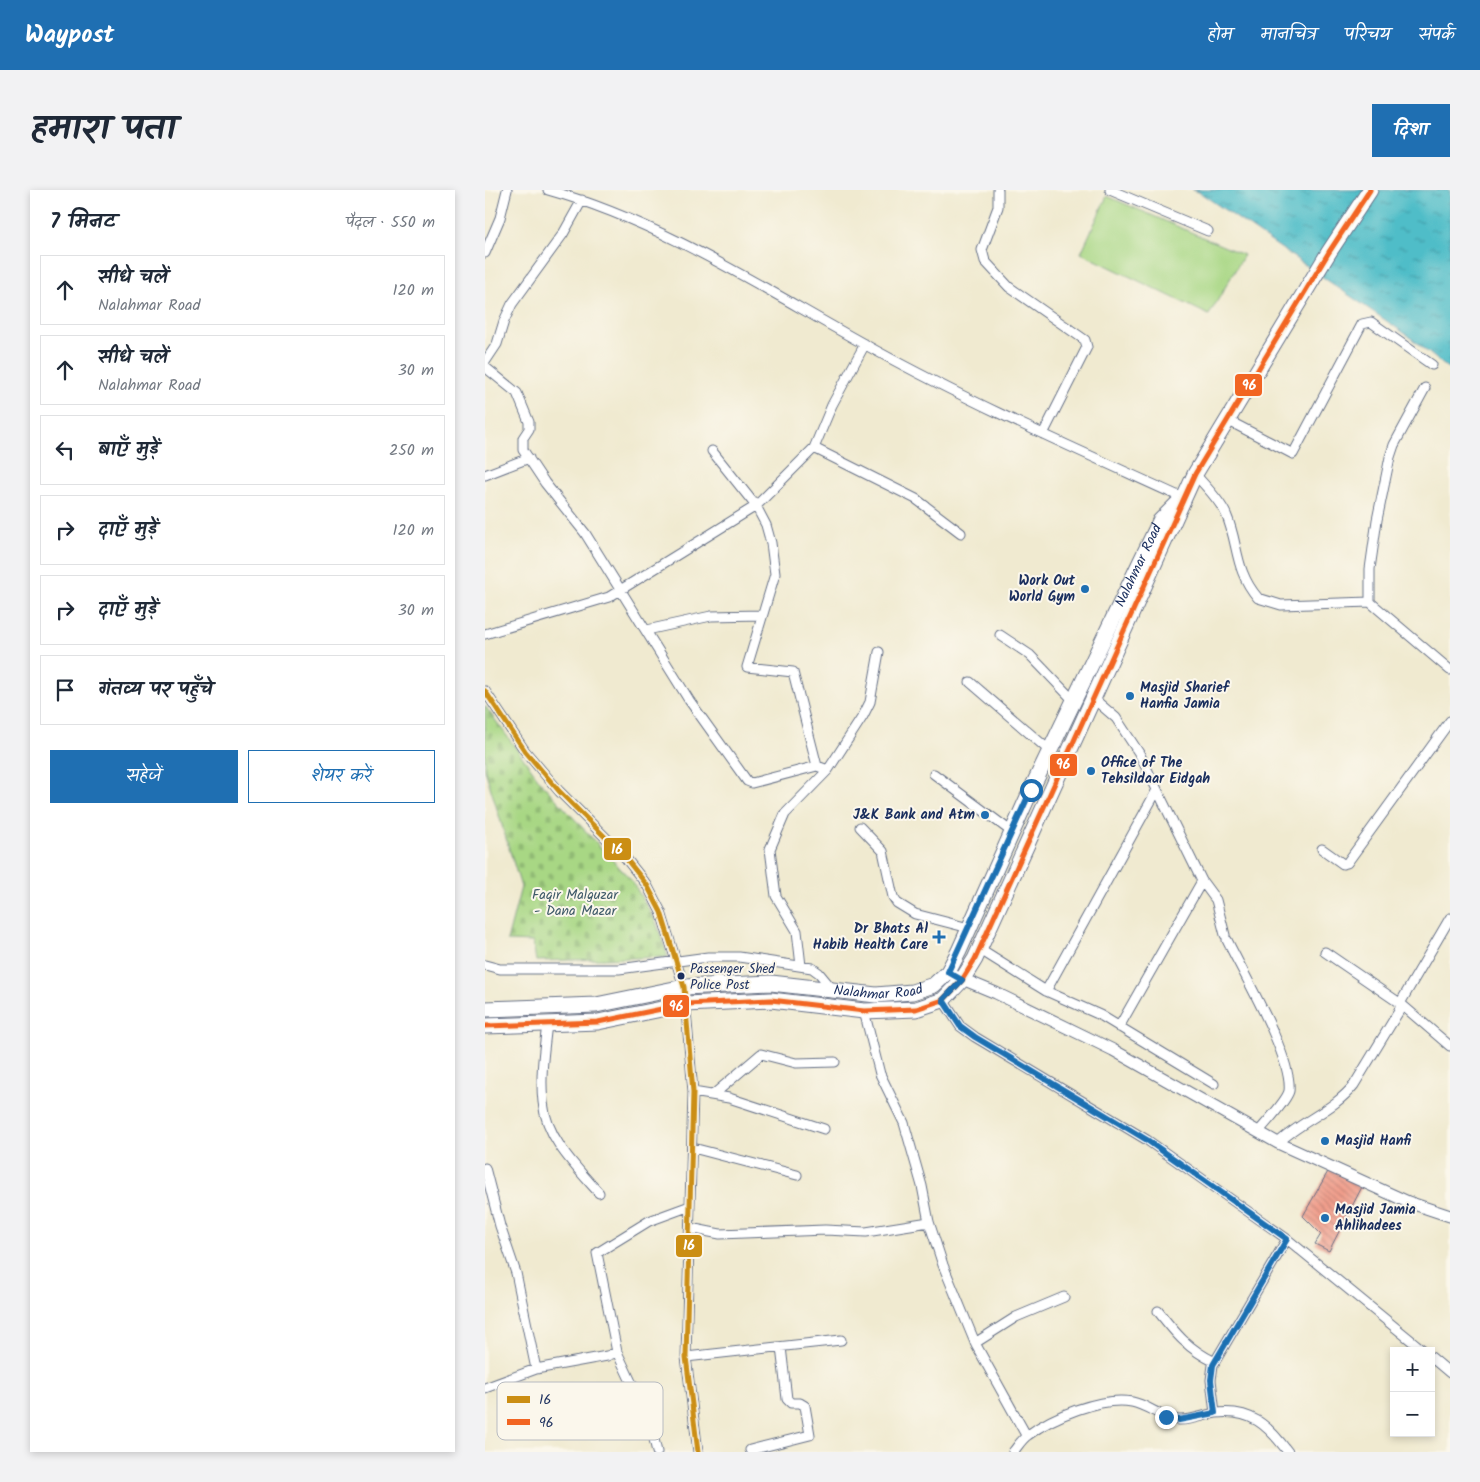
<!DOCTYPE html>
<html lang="hi">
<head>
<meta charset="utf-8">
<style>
  :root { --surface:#fff; --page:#f2f2f3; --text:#1f2937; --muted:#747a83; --line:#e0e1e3; --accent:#1f6fb2 }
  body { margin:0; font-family:Kalam,"Playpen Sans Deva",sans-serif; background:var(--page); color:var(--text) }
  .controls { position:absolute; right:15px; bottom:15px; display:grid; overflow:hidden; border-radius:0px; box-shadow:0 2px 8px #0003 }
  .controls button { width:45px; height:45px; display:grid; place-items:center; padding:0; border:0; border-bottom:1px solid var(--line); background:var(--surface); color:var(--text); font:25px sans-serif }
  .stop { position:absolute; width:15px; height:15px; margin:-11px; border:4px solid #1f6fb2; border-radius:50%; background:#fff }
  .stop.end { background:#1f6fb2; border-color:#fff; box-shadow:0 1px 5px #0008 }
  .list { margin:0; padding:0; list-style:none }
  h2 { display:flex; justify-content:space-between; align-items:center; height:65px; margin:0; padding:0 20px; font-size:21px }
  h2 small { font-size:16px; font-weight:400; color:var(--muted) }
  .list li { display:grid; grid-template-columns:32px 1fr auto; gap:15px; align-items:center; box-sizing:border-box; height:70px; margin:0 10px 10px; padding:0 10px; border:1px solid var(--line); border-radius:0px }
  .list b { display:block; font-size:19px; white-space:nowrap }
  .list p { margin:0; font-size:16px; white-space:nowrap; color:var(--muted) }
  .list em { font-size:16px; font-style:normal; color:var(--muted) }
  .actions { display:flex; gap:10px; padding:15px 20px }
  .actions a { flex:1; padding:11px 0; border:1px solid var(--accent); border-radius:0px; text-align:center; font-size:18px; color:var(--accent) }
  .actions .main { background:var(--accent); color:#fff }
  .icon { flex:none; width:28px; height:28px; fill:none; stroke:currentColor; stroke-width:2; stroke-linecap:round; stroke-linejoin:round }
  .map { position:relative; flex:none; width:965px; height:1262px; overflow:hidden; border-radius:0px }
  header { display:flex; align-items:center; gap:30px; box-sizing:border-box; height:70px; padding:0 25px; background:var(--accent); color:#fff }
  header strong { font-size:24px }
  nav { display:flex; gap:28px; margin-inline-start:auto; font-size:18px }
  .intro { display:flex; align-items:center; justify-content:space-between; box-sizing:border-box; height:120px; padding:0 30px }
  h1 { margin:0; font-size:35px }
  .button { padding:12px 22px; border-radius:0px; background:var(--accent); color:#fff; font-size:18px; font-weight:700 }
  main { display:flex; gap:30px; padding:0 30px }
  aside { flex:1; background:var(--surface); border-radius:0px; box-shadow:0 2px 8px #0003 }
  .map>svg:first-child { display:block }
</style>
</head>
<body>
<header>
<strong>Waypost</strong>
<nav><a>होम</a><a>मानचित्र</a><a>परिचय</a><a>संपर्क</a></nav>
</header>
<div class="intro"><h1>हमारा पता</h1><a class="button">दिशा</a></div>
<main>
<aside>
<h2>7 मिनट<small>पैदल · 550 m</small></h2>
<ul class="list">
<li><svg class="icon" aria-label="ahead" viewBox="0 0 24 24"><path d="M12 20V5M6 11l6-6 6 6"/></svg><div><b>सीधे चलें</b><p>Nalahmar Road</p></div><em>120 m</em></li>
<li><svg class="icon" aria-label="ahead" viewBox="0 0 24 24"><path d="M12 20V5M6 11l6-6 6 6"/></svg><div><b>सीधे चलें</b><p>Nalahmar Road</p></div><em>30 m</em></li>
<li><svg class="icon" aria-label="left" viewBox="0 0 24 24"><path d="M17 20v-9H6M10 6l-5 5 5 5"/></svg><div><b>बाएँ मुड़ें</b></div><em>250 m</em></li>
<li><svg class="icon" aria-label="right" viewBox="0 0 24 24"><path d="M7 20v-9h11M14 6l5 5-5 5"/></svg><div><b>दाएँ मुड़ें</b></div><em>120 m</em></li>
<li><svg class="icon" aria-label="right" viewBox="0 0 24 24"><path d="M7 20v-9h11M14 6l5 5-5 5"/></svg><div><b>दाएँ मुड़ें</b></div><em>30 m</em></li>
<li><svg class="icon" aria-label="arrive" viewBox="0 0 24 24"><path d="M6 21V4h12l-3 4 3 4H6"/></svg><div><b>गंतव्य पर पहुँचे</b></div></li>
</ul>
<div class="actions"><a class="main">सहेजें</a><a>शेयर करें</a></div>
</aside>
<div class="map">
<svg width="965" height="1262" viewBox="0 0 965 1262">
  <defs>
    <pattern id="cemetery-stones" width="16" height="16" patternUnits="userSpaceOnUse" patternTransform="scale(1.25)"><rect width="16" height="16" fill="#a8d784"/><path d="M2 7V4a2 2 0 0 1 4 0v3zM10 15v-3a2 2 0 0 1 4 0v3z" fill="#90b974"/></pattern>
    <pattern id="water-ripples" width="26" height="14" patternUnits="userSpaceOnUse" patternTransform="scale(1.25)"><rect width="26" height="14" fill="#4fbdc8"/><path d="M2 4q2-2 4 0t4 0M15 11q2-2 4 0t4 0" fill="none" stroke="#419aa6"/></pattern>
    <pattern id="building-back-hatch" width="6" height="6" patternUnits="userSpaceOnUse" patternTransform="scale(1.25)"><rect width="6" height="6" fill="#f09a87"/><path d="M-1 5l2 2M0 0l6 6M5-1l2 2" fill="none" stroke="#c27e72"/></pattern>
  </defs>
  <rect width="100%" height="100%" fill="#fbf7ec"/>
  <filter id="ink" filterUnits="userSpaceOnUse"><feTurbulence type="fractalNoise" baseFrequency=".02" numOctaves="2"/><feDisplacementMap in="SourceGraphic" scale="10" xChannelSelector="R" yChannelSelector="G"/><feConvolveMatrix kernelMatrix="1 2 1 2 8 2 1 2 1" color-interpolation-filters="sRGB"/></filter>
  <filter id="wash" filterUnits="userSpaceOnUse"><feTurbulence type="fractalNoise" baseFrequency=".0096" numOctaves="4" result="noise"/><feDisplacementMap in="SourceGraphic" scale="20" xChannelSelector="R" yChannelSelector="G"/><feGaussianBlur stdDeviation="1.12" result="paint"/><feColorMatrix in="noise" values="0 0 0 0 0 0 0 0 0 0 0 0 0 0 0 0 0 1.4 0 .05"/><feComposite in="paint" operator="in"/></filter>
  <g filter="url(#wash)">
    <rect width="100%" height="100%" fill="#f0ead0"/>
    <!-- green -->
    <path fill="#a8d784" stroke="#628371" d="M622,6l137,59 -35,60 -128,-62z"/>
    <!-- cemetery -->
    <path fill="url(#cemetery-stones)" stroke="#628371" d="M0,516l58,79 89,96 24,41 12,35 -132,4 -3,-19 -26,-1 14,-54 -36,-117z"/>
    <!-- water -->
    <path fill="url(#water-ripples)" stroke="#357693" d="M707,0h258v180l-43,-35 -208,-143z"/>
    <g id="blocks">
      <!-- building -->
      <path fill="url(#building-back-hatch)" d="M845,978l34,15 -35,68 -14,-7 6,-10 -18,-18z"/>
    </g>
  </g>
  <g filter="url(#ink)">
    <use href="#blocks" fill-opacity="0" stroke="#667086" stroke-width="1"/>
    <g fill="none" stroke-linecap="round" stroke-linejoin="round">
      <defs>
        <path id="minor" d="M63,0c117,33 219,101 325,159 100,55 205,101 310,149
          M513,0v17l-16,43 3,11 24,26 76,53 2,7 -44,87
          M625,0l98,41
          M0,63l15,-35 7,-28
          M0,172l12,-18 7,-23 8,-17 51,-70 19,-34
          M0,177l32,26 12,29v7l-6,9v12l22,33 40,50 104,167 58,81 5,2 65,-17 11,4
          M940,198l-31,57 -4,12 -13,63 -7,49v33l80,68
          M742,230l66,34 69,-130 9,-2 61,43
          M329,258l102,51 45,34
          M227,261l44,55 10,19 5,18 4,31 -28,93 46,5 24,94
          M710,284c11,13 24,25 31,40 13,30 8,56 32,84l23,7 89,-3
          M0,285l44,-17
          M162,440l64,-14 50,-1
          M0,444l124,-37 147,-91 58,-58 18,-43 33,-61
          M515,445l30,20 44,46
          M485,492l80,69
          M0,501l40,60 34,40 65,65 23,29 14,27 23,75 9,105 -7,265 12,95
          M609,509l22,19 23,35 63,128
          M449,584l78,58
          M375,637l23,24 10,46 4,6 18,11 54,14
          M837,659l21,15 4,-1 103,-142
          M742,750c16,33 66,118 62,151 -2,9 -23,32 -30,40
          M494,759l67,42 54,24 114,69
          M840,762l76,52 49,42
          M0,775l15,4h119l89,-12h31l73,11 7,5 14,17
          M316,776l-4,-35 -21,-35 -6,-47 15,-35 43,-44 35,-54 7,-14 9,-50
          M561,801l111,-201
          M458,810l17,26 15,11 172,103 140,99 137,112
          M379,821l16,63 24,49 18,63 7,36 14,43 33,80 50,90
          M62,834c-3,26 -7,52 -4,78 3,36 33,65 56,91
          M634,837l83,-146 14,19 9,35
          M208,902l36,6 95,31
          M228,905l48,-41 35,9 39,-1
          M793,953c23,-22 56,-33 76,-58l45,-74 3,-11 48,-82
          M208,958l104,27
          M0,978l15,58 16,47 20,96
          M205,1038l30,6 105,-4 41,2 63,-10
          M673,1121c18,23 30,38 57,51
          M490,1153l41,-26 48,-20
          M201,1167l155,-17
          M946,1167l19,16
          M0,1198l51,-19 71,-13 10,-4
          M730,1223l-4,-33 2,-15 74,-126
          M265,1260l60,-15 -5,-29 -5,-3h-9l-4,-4 -6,-52
          M172,1262l-7,-30 -33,-70 -20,-99 52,-32 41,-15
          M528,1262c5,-6 9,-13 15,-17 24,-18 74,-39 104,-33 16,3 29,16 46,18 13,1 25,-5 38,-7 35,-4 52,12 72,39"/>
        <path id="tertiary" d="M470,786l41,17 117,57 165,93 130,59 42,14"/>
        <g id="primary">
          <path id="s1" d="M0,819l111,-4 88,-18 87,-4 105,12 36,-3 22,-7 14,-13 11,-21 72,-161 129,-269 18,-18"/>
          <path d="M0,836l113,-4 88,-18 85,-4 93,11 52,-2 27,-9 19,-20 13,-21 220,-485 134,-222 41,-62"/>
        </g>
      </defs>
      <!-- minor casing -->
      <use href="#minor" stroke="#667086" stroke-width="11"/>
      <!-- tertiary casing -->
      <use href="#tertiary" stroke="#667086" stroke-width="13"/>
      <!-- primary casing -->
      <use href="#primary" stroke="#667086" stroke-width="17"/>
      <!-- minor -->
      <use href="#minor" stroke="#fff" stroke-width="9"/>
      <!-- tertiary -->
      <use href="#tertiary" stroke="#fff" stroke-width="11"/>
      <!-- primary -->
      <use href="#primary" stroke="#fff" stroke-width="15"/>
      <defs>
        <path id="bus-1" d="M0,501l40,60 34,40 65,65 23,29 14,27 23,75 9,105 -7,265 12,95"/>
        <path id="bus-2" d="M0,836l113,-4 88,-18 85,-4 93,11 52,-2 27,-9 19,-20 13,-21 220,-485 134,-222 41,-62"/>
      </defs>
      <!-- bus-1 casing -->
      <use href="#bus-1" stroke="#fbf7ec" stroke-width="9"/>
      <!-- bus-2 casing -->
      <use href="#bus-2" stroke="#fbf7ec" stroke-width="9"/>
      <!-- bus-1 -->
      <use href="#bus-1" stroke="#cb8e13" stroke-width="5"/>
      <!-- bus-2 -->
      <use href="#bus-2" stroke="#f26522" stroke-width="5"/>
    </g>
  </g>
  <g fill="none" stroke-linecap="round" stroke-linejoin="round" filter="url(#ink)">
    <!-- route -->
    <path stroke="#1f6fb2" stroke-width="6" d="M546,600l-83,182 14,8 -19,20 17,26 15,11 172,103 140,99 -74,126 -2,15 4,33 -36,7 -13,-3"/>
  </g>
  <!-- markers -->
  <g fill="#1f6fb2" stroke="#fbf7ec" stroke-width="2">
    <circle cx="600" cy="399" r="5"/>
    <circle cx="645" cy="506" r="5"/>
    <circle cx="606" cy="581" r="5"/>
    <circle cx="500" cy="625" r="5"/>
    <path d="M451.5 739.5h5v5h5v5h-5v5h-5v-5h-5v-5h5z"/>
    <circle cx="840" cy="951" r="5"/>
    <circle cx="840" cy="1028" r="5"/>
  </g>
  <circle fill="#1b2f5e" stroke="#fbf7ec" stroke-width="2" cx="196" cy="786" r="4.5"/>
  <g text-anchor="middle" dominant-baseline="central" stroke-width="4" stroke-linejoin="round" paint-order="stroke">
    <!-- bus labels -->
    <g font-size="13" fill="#1b2f5e" stroke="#fbf7ec" text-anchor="start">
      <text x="205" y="779">Passenger Shed<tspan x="205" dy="16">Police Post</tspan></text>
    </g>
    <!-- street labels -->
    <g font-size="14" fill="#1b2f5e" stroke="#fbf7ec">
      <text stroke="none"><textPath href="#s1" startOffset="921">Nalahmar Road</textPath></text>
      <text stroke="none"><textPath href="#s1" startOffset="396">Nalahmar Road</textPath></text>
    </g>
    <!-- poi labels -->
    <g font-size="14" font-weight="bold" fill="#1b2f5e" stroke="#fbf7ec" text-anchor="start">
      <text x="590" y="391" text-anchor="end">Work Out<tspan x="590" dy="16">World Gym</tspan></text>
      <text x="655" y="498">Masjid Sharief<tspan x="655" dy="16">Hanfia Jamia</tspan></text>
      <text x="616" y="573">Office of The<tspan x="616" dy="16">Tehsildaar Eidgah</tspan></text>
      <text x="490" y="625" text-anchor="end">J&amp;K Bank and Atm</text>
      <text x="443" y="739" text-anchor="end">Dr Bhats Al<tspan x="443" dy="16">Habib Health Care</tspan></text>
      <text x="850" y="951">Masjid Hanfi</text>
      <text x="850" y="1020">Masjid Jamia<tspan x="850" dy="16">Ahlihadees</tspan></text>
    </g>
    <!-- park labels -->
    <g font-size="14" fill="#3e5968" stroke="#fbf7ec">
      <text x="90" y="705">Faqir Malguzar<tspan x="90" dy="16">- Dana Mazar</tspan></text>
    </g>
  </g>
  <!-- legend -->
  <rect x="12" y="1192" width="166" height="58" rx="8" fill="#fbf7ec" stroke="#b8bbc1" stroke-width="1"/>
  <rect x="22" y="1206" width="23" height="7" fill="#cb8e13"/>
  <rect x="22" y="1229" width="23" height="6" fill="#f26522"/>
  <g font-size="14" fill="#1b2f5e">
    <text x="54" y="1214">16</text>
    <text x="54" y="1237">96</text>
  </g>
  <g stroke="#fbf7ec" stroke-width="2">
    <rect x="749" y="183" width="29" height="24" rx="5" fill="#f26522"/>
    <rect x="564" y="563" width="29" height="24" rx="5" fill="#f26522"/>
    <rect x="118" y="647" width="29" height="24" rx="5" fill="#cb8e13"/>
    <rect x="177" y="804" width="28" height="24" rx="5" fill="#f26522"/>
    <rect x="190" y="1044" width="28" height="24" rx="5" fill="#cb8e13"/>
  </g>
  <g font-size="14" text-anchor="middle" font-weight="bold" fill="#fff">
    <text x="764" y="200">96</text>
    <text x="578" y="579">96</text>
    <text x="132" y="664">16</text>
    <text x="191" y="821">96</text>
    <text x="204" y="1060">16</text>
  </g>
</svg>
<div class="controls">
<button>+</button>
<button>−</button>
</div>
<div class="stop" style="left:546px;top:600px"></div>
<div class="stop end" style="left:681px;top:1227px"></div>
</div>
</main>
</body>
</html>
